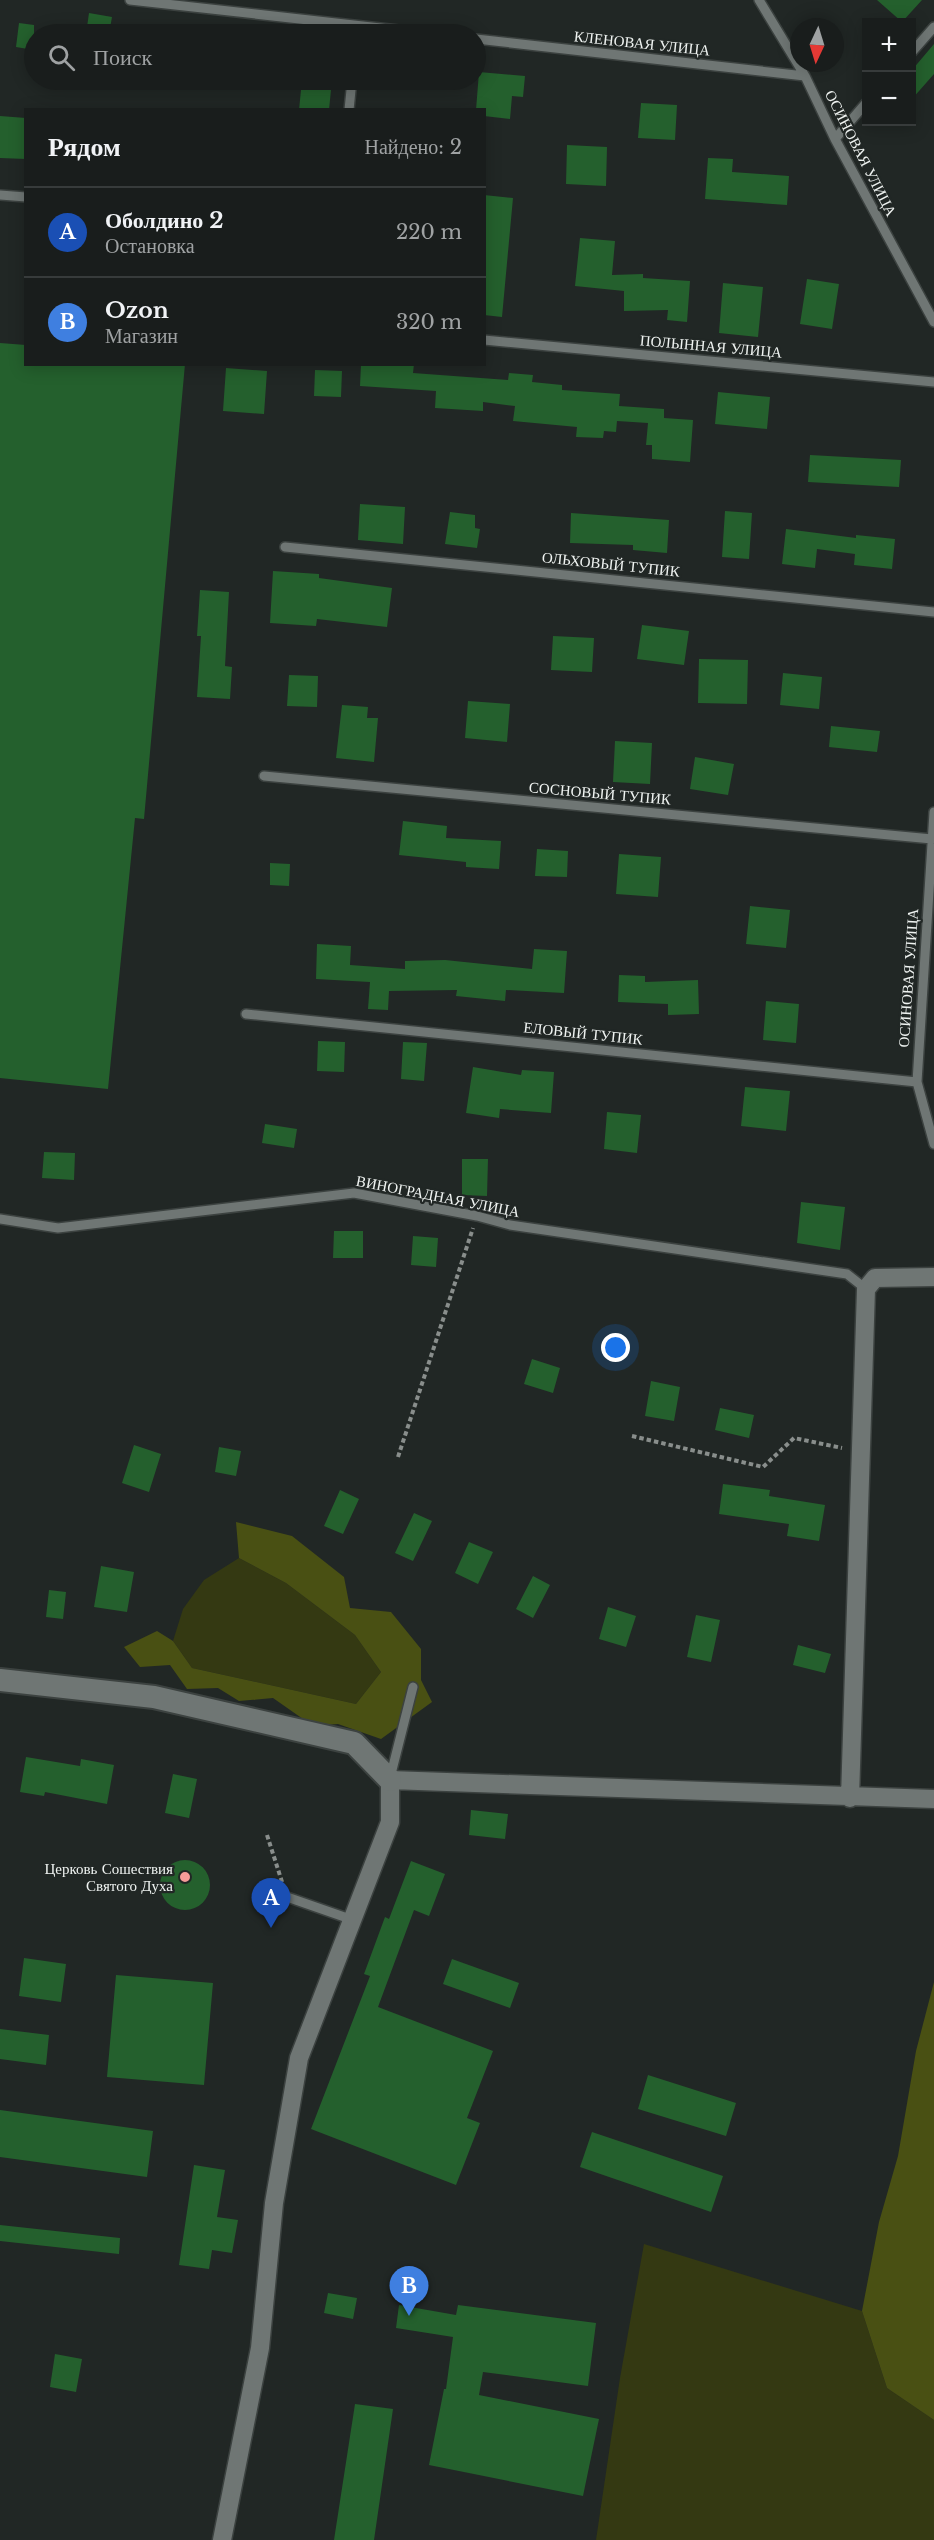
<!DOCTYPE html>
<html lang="ru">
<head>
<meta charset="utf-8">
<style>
  :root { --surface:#191d1c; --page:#262a29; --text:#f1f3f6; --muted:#9fa2a3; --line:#373b3b; --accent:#8c9099 }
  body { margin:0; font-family:"Libre Baskerville",serif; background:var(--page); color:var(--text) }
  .controls { position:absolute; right:18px; top:18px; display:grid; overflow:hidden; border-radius:0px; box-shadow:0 3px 15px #0003 }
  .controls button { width:54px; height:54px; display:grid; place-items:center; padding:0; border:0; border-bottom:2px solid var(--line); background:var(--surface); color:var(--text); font:30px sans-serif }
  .compass { position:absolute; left:790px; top:18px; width:54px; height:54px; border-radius:50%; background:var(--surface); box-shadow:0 3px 15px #0003; rotate:184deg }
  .you { position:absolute; left:616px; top:1348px; width:21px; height:21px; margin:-15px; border:4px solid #fff; border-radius:50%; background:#1a73e8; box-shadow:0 0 0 9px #1a73e833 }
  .badge { display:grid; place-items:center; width:39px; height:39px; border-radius:50%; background:var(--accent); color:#fff; font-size:20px; font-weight:700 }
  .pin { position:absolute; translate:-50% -50px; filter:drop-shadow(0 2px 3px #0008) }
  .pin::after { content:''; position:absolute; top:32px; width:21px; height:18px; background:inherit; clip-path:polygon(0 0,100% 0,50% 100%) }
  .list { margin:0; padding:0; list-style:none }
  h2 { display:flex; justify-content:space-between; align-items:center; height:78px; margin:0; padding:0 24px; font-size:26px }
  h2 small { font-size:20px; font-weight:400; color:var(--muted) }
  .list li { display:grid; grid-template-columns:39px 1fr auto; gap:18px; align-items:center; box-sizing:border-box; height:90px; padding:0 24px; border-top:2px solid var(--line) }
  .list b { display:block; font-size:22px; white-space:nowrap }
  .list p { margin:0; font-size:20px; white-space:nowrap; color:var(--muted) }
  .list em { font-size:20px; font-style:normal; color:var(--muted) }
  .icon { flex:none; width:33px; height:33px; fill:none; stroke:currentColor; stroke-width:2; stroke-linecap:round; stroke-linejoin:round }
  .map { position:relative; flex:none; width:934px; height:2540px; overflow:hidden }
  .search { position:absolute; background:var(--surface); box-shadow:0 3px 15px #0003; left:24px; top:24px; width:462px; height:66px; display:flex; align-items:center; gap:15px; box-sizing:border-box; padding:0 21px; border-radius:33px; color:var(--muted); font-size:22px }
  .panel { position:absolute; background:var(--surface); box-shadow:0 3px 15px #0003; left:24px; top:108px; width:462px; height:258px; border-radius:0px }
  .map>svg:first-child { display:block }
</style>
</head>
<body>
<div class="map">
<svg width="934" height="2540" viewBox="0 0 934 2540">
  <rect width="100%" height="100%" fill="#212725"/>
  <!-- green -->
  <path fill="#343912" d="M239,1558l47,25 69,52 26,37 -25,32 -164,-36 -19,-27 10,-32 21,-29z
    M644,2244l218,67 25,77 47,32v120h-338l24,-162z"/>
  <!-- forest -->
  <path fill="#495013" d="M236,1522l56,14 52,41 6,31 41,4 30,37v31l11,22 -51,37 -43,-15 -25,2 -40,-28 -34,3 -21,-13 -31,1 -17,-24 -30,2 -16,-20 33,-16 16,10 19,27 164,36 25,-32 -26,-37 -69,-52 -47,-25z
    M934,1982v438l-47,-32 -25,-77 17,-89 19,-66 18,-105z"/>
  <!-- building -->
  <path fill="#24602d" d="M877,0h45l-20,22z
    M89,13l23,4 -3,17h-23z
    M19,23l15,2v25l-18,-3z
    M934,44v30l-22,25v-29z
    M479,72l46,4 -2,21 -11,-1 -2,23 -26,-3v-6h-8z
    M302,80h30l-3,30h-30z
    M641,103l36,2 -2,35 -37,-2z
    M0,116l26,2v41l-26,-1z
    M567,145l40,2 -1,39 -40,-2z
    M708,158l25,1 -1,13 57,4 -2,29 -82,-6z
    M484,195l29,3 -11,119 -18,-2z
    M580,238l35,3 -3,34 31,-1v4l47,3 -3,41 -20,-2 1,-10 -44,1v-20l-49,-5z
    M807,279l32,5 -7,45 -32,-5z
    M723,283l40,4 -5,50 -39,-4z
    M0,343l26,2v19h159l-41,455 -9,-1 -27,271 -108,-11z
    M361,364h53l-1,9 95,7 1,-7 24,2 -1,7 30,3v5l58,4 -1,12 45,3v9l29,2 -3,42 -38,-3v-14h-6l2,-22 -31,-2 -1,11 -12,-1 -1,7 -27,-1 1,-10 -64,-6 2,-15 -32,-4v9l-48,-3 1,-17 -76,-5z
    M226,368l41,3 -3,43 -41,-3z
    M315,370l27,1 -1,26 -27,-1z
    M718,392l52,5 -3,32 -52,-5z
    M810,455l91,5 -2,27 -91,-5z
    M360,504l45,3 -2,37 -45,-4z
    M725,511l27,2 -3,46 -27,-2z
    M450,512l25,3v13l5,1 -3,19 -32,-4z
    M571,513l98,7 -2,33 -34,-3v-5l-63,-2z
    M786,529l70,9v-3l39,4 -3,30 -38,-4 1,-11 -38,-5 -2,19 -33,-4z
    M273,571l46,3v4l73,10 -5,39 -70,-8 -1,7 -46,-3z
    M200,590l29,2 -4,74 7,1 -2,32 -33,-2 4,-61h-4z
    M642,625l47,6 -5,34 -47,-6z
    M553,636l41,2 -2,34 -41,-2z
    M699,659l49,1 -1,44 -49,-1z
    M783,673l39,4 -3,32 -39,-4z
    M289,675l29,1 -1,31 -30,-1z
    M468,701l42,3 -3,38 -42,-4z
    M342,705l26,2 -1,11h11l-4,44 -38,-4z
    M831,726l49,5 -3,21 -48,-5z
    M615,741l37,2 -2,41 -37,-2z
    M695,757l39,7 -6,31 -38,-6z
    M403,821l44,5 -1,12 55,3 -2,28 -33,-2v-5l-67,-7z
    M537,849l31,2 -1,26 -32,-1z
    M619,854l42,3 -3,40 -42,-3z
    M270,863l20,1 -1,22 -19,-1z
    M750,906l40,4 -4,38 -40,-4z
    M317,944l34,2 -1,19 55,4v-8l40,-1 87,9 2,-20 33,2 -3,42 -58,-3 -1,11 -49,-5 1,-6 -68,1 -1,19 -20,-1 2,-27 -54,-3z
    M619,975l26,1v6l53,-2 1,34 -31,1v-11l-50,-2z
    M766,1001l33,3 -3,39 -33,-3z
    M318,1041l27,1 -1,30 -27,-1z
    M403,1042l24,1 -3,38 -23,-2z
    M473,1067l48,8 1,-5 32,2 -3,41 -51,-4 -1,9 -33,-5z
    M745,1087l45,4 -4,40 -45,-5z
    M607,1112l34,3 -4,38 -33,-4z
    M265,1124l32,5 -3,19 -32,-5z
    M44,1152l31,1 -1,27 -32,-2z
    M462,1159h26l-1,37 -25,-1z
    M801,1202l44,5 -5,43 -43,-7z
    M334,1231h29v27h-30z
    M413,1236l25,2 -2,29 -25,-2z
    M532,1359l28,9 -7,25 -29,-9z
    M651,1381l29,6 -6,34 -29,-5z
    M720,1408l34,7 -5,23 -34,-8z
    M134,1445l27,9 -12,38 -27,-9z
    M219,1447l22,4 -5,25 -21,-4z
    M723,1484l47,6 -1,6 56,9 -6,36 -32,-5 2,-12 -70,-10z
    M340,1490l19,9 -16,35 -19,-8z
    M414,1513l18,8 -19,40 -18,-8z
    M469,1542l24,10 -15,32 -23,-11z
    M101,1566l33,6 -7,40 -33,-5z
    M533,1576l17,9 -17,33 -17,-9z
    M49,1590l17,2 -3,27 -17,-2z
    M608,1607l28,9 -10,31 -27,-8z
    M696,1615l24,5 -9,42 -24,-5z
    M798,1645l33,9 -6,19 -32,-8z
    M26,1757l54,9 1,-7 33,6 -7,39 -62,-12 -1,4 -24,-4z
    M173,1774l24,5 -8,39 -24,-5z
    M471,1810l37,4 -3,25 -36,-4z
    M160 1885a25 25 0 1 1 50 0a25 25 0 1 1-50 0Z
    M411,1861l34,13 -16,42 -15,-6 -36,97 115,44 -26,67 13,5 -24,62 -145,-56 59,-153 -6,-2 21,-57 4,2z
    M24,1958l42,6 -5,38 -42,-6z
    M452,1959l67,24 -9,25 -67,-24z
    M116,1975l97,8 -9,102 -97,-8z
    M0,2029l49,6 -3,30 -46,-6z
    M648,2075l88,28 -10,33 -88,-27z
    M0,2110l153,21 -6,46 -147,-20z
    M592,2132l131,44 -12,36 -131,-45z
    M194,2165l31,5 -8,47 21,3 -6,33 -20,-3 -3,19 -30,-4z
    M0,2225l120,13 -1,16 -119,-13z
    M328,2293l29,5 -4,21 -29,-6z
    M399,2305l57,10 2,-10 138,18 -8,63 -105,-14 -4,23 120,24 -16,77 -154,-31 15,-76h2l7,-52 -57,-9z
    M55,2354l27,5 -6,33 -26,-5z
    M355,2404l38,5 -19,131h-40z"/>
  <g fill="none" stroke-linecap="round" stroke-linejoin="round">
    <defs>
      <path id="service" d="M130,0l304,34
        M759,0l46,76 30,63 99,183
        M476,39l329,37
        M912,52l22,-25
        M349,110l3,-30
        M835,139l31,-36
        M0,195l26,2
        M484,340l450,42
        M285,547l649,65
        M264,776l668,63
        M934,812l-17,270 17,62
        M246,1014l671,68
        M0,1219l58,9 296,-35 123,23 33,9 337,49 19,15
        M390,1778l23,-91
        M287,1897l66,23"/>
      <path id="minor" d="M850,1798l16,-509 9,-11 59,-1
        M222,2540l38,-192 14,-145 25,-145 91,-236v-42l544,19"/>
      <path id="tertiary" d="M0,1680l154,17 200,46 36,37"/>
    </defs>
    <!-- service casing -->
    <use href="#service" stroke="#3c4240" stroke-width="12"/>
    <!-- minor casing -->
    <use href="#minor" stroke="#3c4240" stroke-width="21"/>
    <!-- tertiary casing -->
    <use href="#tertiary" stroke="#3c4240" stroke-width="26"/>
    <!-- path -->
    <path stroke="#898e8c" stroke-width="4" stroke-dasharray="4.5 3" stroke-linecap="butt" d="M632,1436l131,31 31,-29 48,10
      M398,1457l75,-229
      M267,1835l16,50"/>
    <!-- service -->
    <use href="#service" stroke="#6f7674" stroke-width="9"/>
    <!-- minor -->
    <use href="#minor" stroke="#6f7674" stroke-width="18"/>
    <!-- tertiary -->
    <use href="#tertiary" stroke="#6f7674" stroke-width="22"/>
  </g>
  <!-- markers -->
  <circle fill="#f59b98" stroke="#212725" stroke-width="2" cx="185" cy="1877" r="6"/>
  <g text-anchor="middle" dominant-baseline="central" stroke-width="4.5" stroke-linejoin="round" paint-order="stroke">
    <!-- street labels -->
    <g font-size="15" fill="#eff3f1" stroke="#212725">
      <text transform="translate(642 43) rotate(6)">КЛЕНОВАЯ УЛИЦА</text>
      <text transform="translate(861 153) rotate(63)">ОСИНОВАЯ УЛИЦА</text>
      <text transform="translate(711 346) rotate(5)">ПОЛЫННАЯ УЛИЦА</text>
      <text transform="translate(611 564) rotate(6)">ОЛЬХОВЫЙ ТУПИК</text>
      <text transform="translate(600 793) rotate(5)">СОСНОВЫЙ ТУПИК</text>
      <text transform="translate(908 978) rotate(-86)">ОСИНОВАЯ УЛИЦА</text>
      <text transform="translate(583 1033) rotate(6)">ЕЛОВЫЙ ТУПИК</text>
      <text transform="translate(438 1196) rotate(11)">ВИНОГРАДНАЯ УЛИЦА</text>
    </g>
    <!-- poi labels -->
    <g font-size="15" fill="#eff3f1" stroke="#212725" text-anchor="end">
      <text x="173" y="1868">Церковь Сошествия<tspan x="173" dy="17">Святого Духа</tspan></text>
    </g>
  </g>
</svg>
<div class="controls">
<button>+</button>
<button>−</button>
</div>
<svg class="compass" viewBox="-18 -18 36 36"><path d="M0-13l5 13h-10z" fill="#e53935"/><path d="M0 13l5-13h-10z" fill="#9fa2a3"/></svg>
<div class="you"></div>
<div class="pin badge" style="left:271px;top:1928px;background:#1a4fb4">A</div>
<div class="pin badge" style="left:409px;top:2316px;background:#3f7fe0">B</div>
<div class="search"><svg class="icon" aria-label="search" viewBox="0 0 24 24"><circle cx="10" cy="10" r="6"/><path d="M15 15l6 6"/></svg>Поиск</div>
<section class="panel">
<h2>Рядом<small>Найдено: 2</small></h2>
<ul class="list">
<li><span class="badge" style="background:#1a4fb4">A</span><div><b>Оболдино 2</b><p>Остановка</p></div><em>220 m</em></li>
<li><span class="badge" style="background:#3f7fe0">B</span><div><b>Ozon</b><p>Магазин</p></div><em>320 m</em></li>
</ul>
</section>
</div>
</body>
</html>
